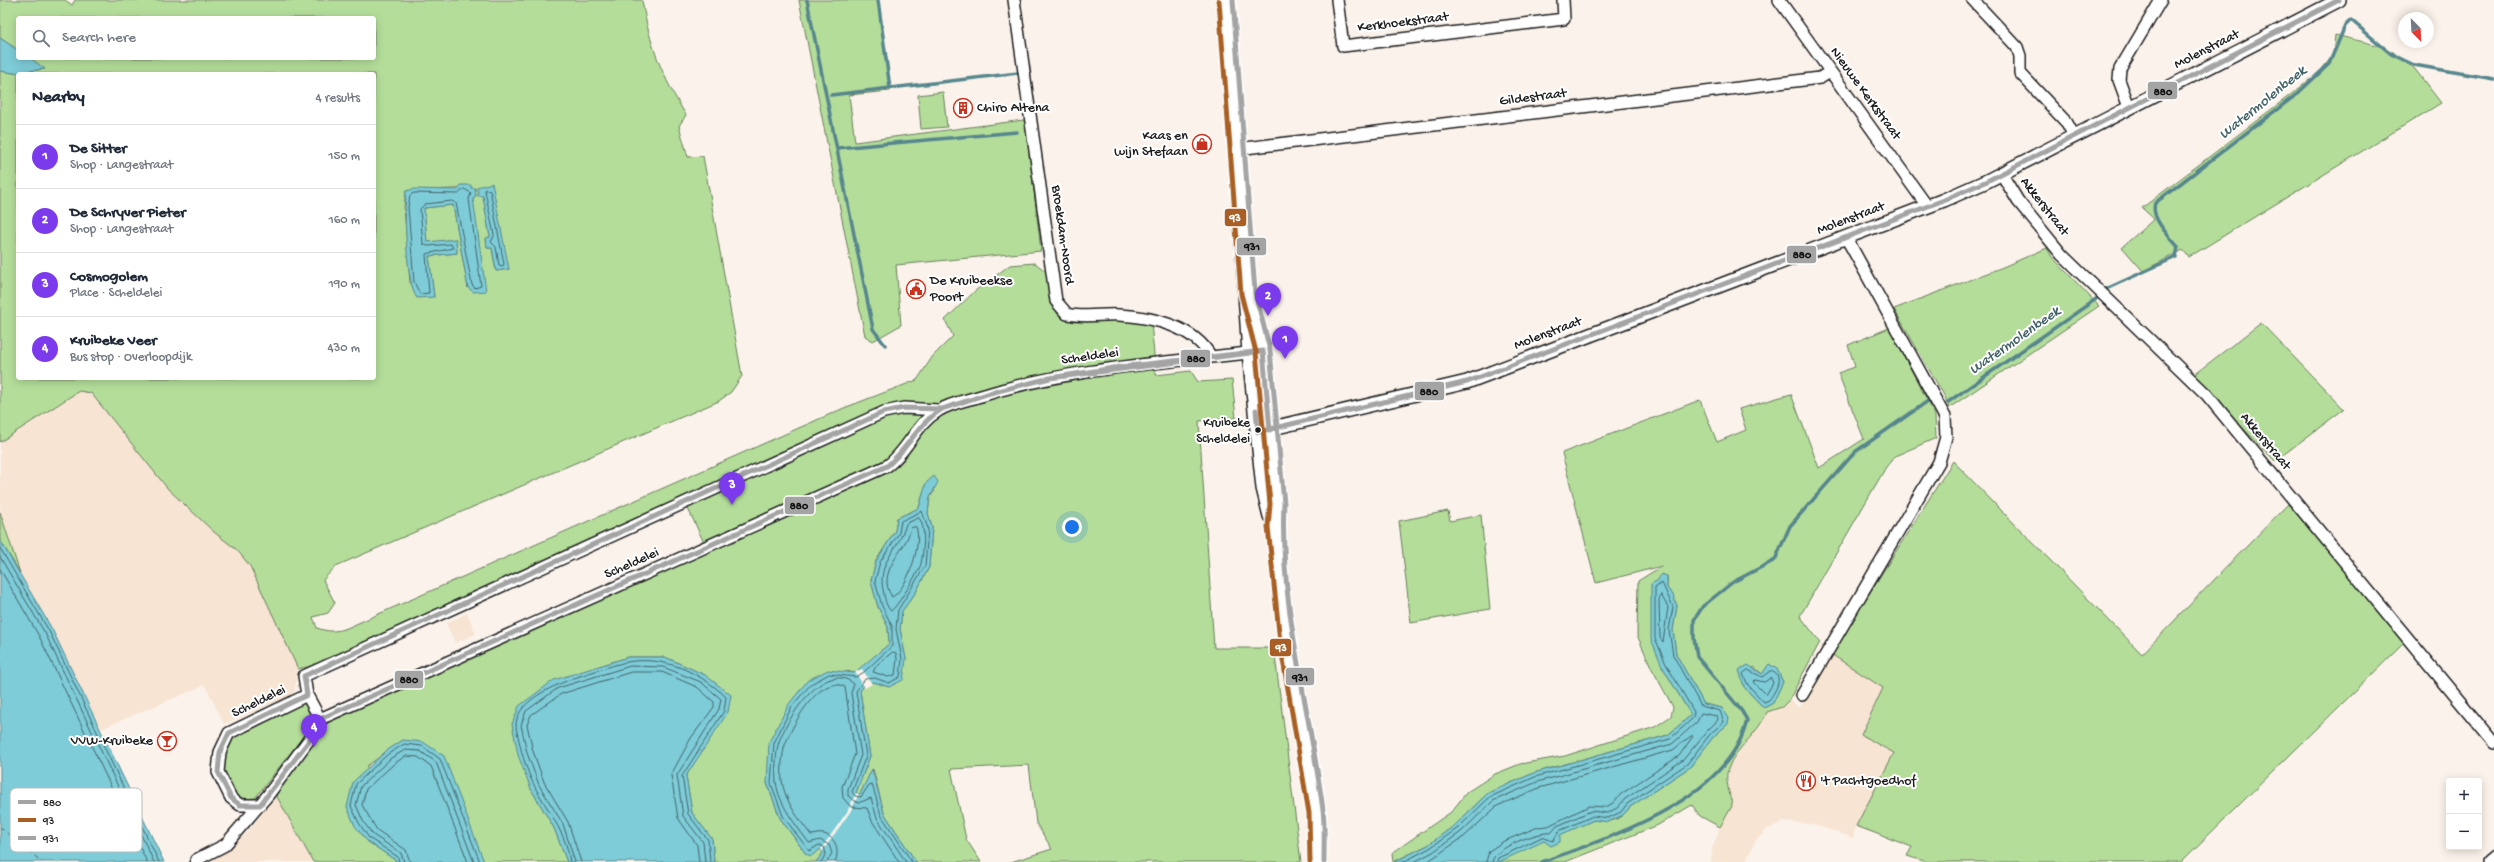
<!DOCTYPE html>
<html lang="en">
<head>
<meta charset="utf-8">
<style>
  :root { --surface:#fff; --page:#f2f2f3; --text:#1f2937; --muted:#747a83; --line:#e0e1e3; --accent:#7c3aed }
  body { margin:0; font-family:"Gochi Hand",sans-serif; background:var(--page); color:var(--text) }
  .controls { position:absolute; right:12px; bottom:12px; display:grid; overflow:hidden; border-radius:4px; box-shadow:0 2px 10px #0003 }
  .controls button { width:36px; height:36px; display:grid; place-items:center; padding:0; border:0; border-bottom:1px solid var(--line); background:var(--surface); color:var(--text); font:20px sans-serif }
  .compass { position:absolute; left:2398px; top:12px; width:36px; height:36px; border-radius:50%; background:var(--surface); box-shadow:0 2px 10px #0003; rotate:156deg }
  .you { position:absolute; left:1072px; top:527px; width:14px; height:14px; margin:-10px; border:3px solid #fff; border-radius:50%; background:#1a73e8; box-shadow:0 0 0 6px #1a73e833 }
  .badge { display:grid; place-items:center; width:26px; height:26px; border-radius:50%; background:var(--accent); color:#fff; font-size:13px; font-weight:700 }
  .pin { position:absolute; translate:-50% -33px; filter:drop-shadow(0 1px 2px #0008) }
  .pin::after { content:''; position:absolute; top:21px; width:14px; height:12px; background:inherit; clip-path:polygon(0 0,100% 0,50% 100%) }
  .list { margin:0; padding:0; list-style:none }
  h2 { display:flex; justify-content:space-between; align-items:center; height:52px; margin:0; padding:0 16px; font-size:17px }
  h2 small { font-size:13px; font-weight:400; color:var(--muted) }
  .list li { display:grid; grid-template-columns:26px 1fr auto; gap:12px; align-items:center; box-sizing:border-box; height:64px; padding:0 16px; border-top:1px solid var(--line) }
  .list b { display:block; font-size:15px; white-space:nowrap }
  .list p { margin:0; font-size:13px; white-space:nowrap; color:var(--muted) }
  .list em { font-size:13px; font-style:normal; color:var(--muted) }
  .icon { flex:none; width:22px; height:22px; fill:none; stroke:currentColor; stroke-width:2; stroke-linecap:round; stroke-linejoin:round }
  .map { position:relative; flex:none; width:2494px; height:862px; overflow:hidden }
  .search { position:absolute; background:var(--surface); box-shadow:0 2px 10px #0003; left:16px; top:16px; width:360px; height:44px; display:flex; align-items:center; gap:10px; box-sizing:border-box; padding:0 14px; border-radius:4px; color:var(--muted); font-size:15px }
  .panel { position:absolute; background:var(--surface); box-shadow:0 2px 10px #0003; left:16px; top:72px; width:360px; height:308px; border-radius:4px }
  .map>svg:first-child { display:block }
</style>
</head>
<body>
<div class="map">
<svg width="2494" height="862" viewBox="0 0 2494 862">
  <rect width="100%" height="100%" fill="#fbf3eb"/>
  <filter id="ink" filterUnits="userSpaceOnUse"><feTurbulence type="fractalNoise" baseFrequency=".025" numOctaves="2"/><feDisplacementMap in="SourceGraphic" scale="8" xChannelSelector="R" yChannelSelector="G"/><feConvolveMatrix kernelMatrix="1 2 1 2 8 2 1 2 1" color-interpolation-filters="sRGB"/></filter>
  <g filter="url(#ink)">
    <!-- built -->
    <path fill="#f7e4d3" d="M79,391l12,2 77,96 46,43 23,18 13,16 48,103 -4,25 -70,30 -19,-39 -104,44 -49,-100 -32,-56 -20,-61v-70z
      M467,613l9,21 -21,9 -9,-20z
      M1831,654l53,34 -23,46 33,19 -38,73 -3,12 -40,-14 -30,-2 -15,7 -13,12 -9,21h-35l1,-13 8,-22 12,-21 -4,-21v-16l23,-34 11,-12 5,-11 15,-5 7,-7 11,8z
      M276,795l37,67h-113l46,-28z"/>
    <!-- green -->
    <path fill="#b4dd9a" stroke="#687c5b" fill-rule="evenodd" d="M0,0h65l7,5 3,-5h567c7,44 21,78 44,115l-7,11 9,31 15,-1 39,220 -11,16 -12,9 -383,165 -13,14 12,23 -7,10 -15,4 4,11c12,4 18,4 30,0l497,-220 73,-28 16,-24 20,-20 -8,-16 30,-29 35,-26 25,-2 13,10 5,30 5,12 9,5h52l32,3 5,52 35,-4 7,11 34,-2 4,38 -37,3 15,227h60l27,214h-290l41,-13 -16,-26 -7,-58 -78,4 15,70 15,23h-65l-32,-49 -11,-44 -13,25 -4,-1 14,-37 -10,-65 6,-8 8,-1 15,5 17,-28 -6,-30 2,-18 14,-19 13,-25 3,-39 -4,-15 2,-16 5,-6 -9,-8 -7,25 -22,10 -2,13 -19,30 -5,20 7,26 10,20 1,17c-12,9 -22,22 -35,29l-7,-2 -80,112 13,35 26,36 14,-6 3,5 -7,9h-102l-2,-23 -20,-26 -6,-37 18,-30 1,-71 -40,-18h-37l-34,11 -63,121 23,39 13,34h-83l-6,-14 -75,-108 -36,26v75l31,21h-85l-37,-67 53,-74 379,-170 -25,-53 -372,168 -13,3 -48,-103 -13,-16 -23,-18 -46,-43 -77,-96 -12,-2 -79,51v-371l13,2 31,-4 -14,-11h344v-40h-356v32l-18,-12zM18,74h356v304h-356zM474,188l2,8 -3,2 -5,90 -15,-83 -29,3 3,35 29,-4 1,14 -28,3 5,41 -24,-14 -6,-76 2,-16zM483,196l26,73 -13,2 -4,-23h-5l-1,-9 4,-2z
      M799,0h79l12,91 -41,4 6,47 169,-22 3,11 14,120 -145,14 5,60 -28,16 -8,-5z
      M2335,35l50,12 29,21 27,35 -252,154 -6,-7 -40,21 -21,-24 32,-28 -12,-11 177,-135 14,-18z
      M943,92l4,35 -26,2 -3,-34z
      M2047,248l5,9 47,49 -150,102 -4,-11 -51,-88 109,-42z
      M2261,323l83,86 -69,52 -83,-85z
      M1889,328l46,87 1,23 -41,18 -9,11 -86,149 20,26 -31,58 -7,7 -15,5c-8,21 -31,35 -39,57 -4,12 3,26 4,37l-12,21 -20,-11 -8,-11 -34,20 -93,37h-66l11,-7 84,-35c17,3 25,1 36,-13l60,-40 24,-31 14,-12 -6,-16 -18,-4 -28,-50 -3,-24 4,-24 -4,-11 -6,-7v-12l-5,90 29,49 -23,20 -134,38 -46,20 -33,32 -27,20 -35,17 -1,-9 59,-41 16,-20 28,-18 25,-10 45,-8 90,-29 16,-11 2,-9 -22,-40 -14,-32 1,-54 24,-15 -66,17 -34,-130 138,-53 17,42 29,-12 -7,-21 52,-15 28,74 45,-29 -26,-66 17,-6 -7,-22zM1769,665l14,16 -10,22 -9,5 -20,-21 10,-20 8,7z
      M1953,461l189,193 146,-150 117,138 -224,220h-254l-20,-6 5,-9 -56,-21 38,-73 -33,-18 22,-47 -52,-34z
      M1448,511l2,10 31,-6 9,94 -79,14 -12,-102z
      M0,512l20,61 -20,-33z
      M304,702l10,21 -59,75c-35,6 -38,-37 -24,-59z"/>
    <!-- water -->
    <path fill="#7dccd8" stroke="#56868d" d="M0,38l18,12v8h12l15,11 -32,4 -13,-2z
      M492,183l17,86 -13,2 -4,-23h-5l-1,-10 4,-1 -7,-41h-5l-1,-9z
      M460,185h11v3h4l1,8 -3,2 13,93 -12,1 -6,-4 -15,-83 -29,3 3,34 29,-3 1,14 -28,3 5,41 -17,1c-11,-13 -13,-88 -11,-107l8,-2 44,1z
      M934,476l4,6 -8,15 -2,16 4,15 -3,39 -13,25 -14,19 -2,18 6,30 -3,21 -14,7 -15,-5 -8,1 -6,8 10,65 -14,37 4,1 12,-25 12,44 32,49h-100l7,-9 -2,-4 -10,7 -5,-2 -26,-36 -13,-35 2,-41 20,-38 19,-24 20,-10 26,3 35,-29 -1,-17 -10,-20 -7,-26 5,-20 19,-30 2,-13 22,-10 7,-25z
      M0,540l52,89 112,233h-164z
      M1661,574l6,2v12l6,7 4,11 -4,24 3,24 28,50 18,4 7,10 -1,6 -14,12 -24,31 -60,40 -7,8 -15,7 -14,-2 -34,15v7l-9,4 -7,-5 -45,21h-105l34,-17 27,-20 33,-32 46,-20 134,-38 23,-20 -29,-49 -11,-27v-55l7,-4z
      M628,657h37l40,18 26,20 -3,17 -42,64 6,37 20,26 2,23h-147l-13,-34 -23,-39 -13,-34 -6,-31 7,-18 35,-26z
      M1769,664l8,5 6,13 -10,21 -9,5 -20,-21 -5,-17 9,-5 14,9z
      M403,740l20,2 21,14 40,106h-86l-31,-21 -12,-15 -8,-19 6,-25 33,-31z"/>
    <!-- pier -->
    <path fill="#fbf3eb" d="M862,669l10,15 -7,4 -10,-16z
      M856,793l3,1 -9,18 -28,40 -1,-3 26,-37z"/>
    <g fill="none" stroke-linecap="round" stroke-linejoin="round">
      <!-- shore -->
      <path stroke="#436267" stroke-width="1" d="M464,189l7,4 -2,6 12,87 -6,2 -3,-3 -16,-82 -4,-2 -27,3 -5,5 3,35 5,2 23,-2 2,4 -27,6 3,39 -9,1 -6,-12 -6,-75 2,-12 4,-2 44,1z
        M485,189l5,1 14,74 -1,2 -4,-1 -3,-18 -5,-5 3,-6z
        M919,518c8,9 4,35 2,46 -3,9 -24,43 -30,47 -5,-5 -6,-11 -7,-17 -9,-32 15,-43 22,-70z
        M916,527c7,16 -9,63 -24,70 -17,-26 14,-45 19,-69z
        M0,548l49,83 110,231
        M0,557l45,76 109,229
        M0,569l39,67 108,226
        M1661,595l7,12 -5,35 -3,-5 -1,-36z
        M893,652l3,1 1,6 -2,16 -7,2 -15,-5 3,-6z
        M1748,670l14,7 8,-6c16,4 5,21 -1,29l-5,2 -16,-17 -5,-11z
        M1771,678l2,5 -7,12 -13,-13 2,-2 9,2z
        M399,862l-1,-5 -29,-19 -10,-15 -8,-17 5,-22 32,-30 16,-10 18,2 18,13 40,103
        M404,862l-3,-9 -28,-18 -10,-14 -7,-16 5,-19 30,-28 14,-8 15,1 16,11 38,100
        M410,862l-4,-12 -29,-20 -15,-25 4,-16 29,-26 11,-7 12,1 13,9 37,96
        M570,862c-2,-23 -18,-46 -30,-66 -9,-15 -16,-33 -20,-51 -1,-6 -4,-14 -4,-20 1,-34 74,-52 99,-60 40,-13 82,4 111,32l-2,14 -42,65 6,38 20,26 2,22
        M575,862l-12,-38 -24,-39 -12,-32 -6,-28 5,-14 32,-23 72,-22 33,1 38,15 20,17 -2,10 -42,66 6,41 20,26 2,20
        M581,862l-13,-40 -24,-40 -11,-31 -6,-26 4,-10 30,-21 70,-22h31l35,15 17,15v5l-23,31 -20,37 7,43 19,27 2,17
        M821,862l5,-8 -2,-7 -5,-2 -10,6 -26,-35 -12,-33 3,-40 18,-37 19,-22 18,-10 27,3 8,-5 28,-26v-20l-10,-20 -7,-25 5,-19 19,-29 2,-12 21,-10 6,18 -3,37 -27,44 -2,19 6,30 -2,18 -11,6 -14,-5 -10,1 -9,12 10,65 -14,36 3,4 6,1 8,-12 3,-1 9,31 31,47
        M827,862l5,-9 -3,-8 -9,-5 -11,3c-13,-18 -30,-38 -33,-61 -1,-10 0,-28 2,-37 7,-24 46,-87 76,-61l-3,9 10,62 -13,34v7l10,7 13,-5 6,20 29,44
        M835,862c5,-10 1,-25 -11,-28 -5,-1 -9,1 -13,1 -12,-16 -26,-33 -29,-54 -1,-9 0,-28 3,-36 7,-19 34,-72 60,-58l10,67 -13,33 1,11 8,9 16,1 5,13 27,41
        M1403,862l27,-14 28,-20 32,-31 45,-20 135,-38 23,-21 1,-6 -28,-48 -11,-26v-51l7,-4 11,24 -4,23 4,25 28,51 19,5 4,11 -13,11 -24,31 -60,40 -6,8 -13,6 -15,-2 -34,15 -6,10 -11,-4 -44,21 -1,4
        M1414,862l19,-10 28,-20 32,-31 44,-19 135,-38 25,-22 4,-9 16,3 1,4 -10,10 -25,30 -58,39 -8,9 -10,5 -16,-2 -34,15 -6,7c-12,-2 -58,15 -59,29
        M1427,862l38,-26 32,-30 42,-18 134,-38 18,-14h2l-14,20 -58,38 -8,9 -7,4 -17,-1 -41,20 -10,1 -34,14 -15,10 -3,11"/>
      <!-- stream -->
      <path stroke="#56868d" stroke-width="3.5" d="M807,0l66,329 12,16
        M878,0l12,88
        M831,95l187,-22
        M837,148l180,-16
        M2106,289l70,-32 2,-10c-9,-11 -28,-29 -23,-44l142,-109 32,-30 16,-38 6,-6 40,34 23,11 80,14
        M1948,402l148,-103
        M1542,862c68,-25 187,-62 205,-142l-6,-10 -44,-53 -3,-19v-18l9,-14 30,-24 42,-22 15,-34 65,-74 73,-51 6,5"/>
      <!-- ferry -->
      <path stroke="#436267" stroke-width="1" stroke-dasharray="5 4" stroke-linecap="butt" d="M0,827l42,35"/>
      <defs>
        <path id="minor" d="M1014,0l42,301 11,13c18,4 34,0 52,1 33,2 75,11 92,42
          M1337,0l6,46 221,-27 -1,-19
          M1779,0l148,206
          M1973,0l44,47 3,9v17l47,50 7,13
          M2129,107l-10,-27 1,-11 41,-69
          M1237,149l583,-71 10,-6
          M2001,173l17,28 44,54 145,140 287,348
          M1802,695l137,-233 7,-25 -1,-20 -98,-178
          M320,719l567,-253c20,-14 29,-42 51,-55 12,-8 30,-11 43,-15 88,-28 183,-33 275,-44
          M260,805h-20l-9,-7 -13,-26 2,-20 9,-19 78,-38
          M196,860l29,-15 43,-50 48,-65 4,-11 -13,-24 -3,-19 580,-264 20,-4 34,2
          M2488,862l6,-5"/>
        <path id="tertiary" d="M1260,431l207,-49 477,-182 43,-19 352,-181"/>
        <path id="secondary" d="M1226,0l24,353 14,135 7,28
          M1248,293l15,58 14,153 -2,22 12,115 29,171 1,50"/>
      </defs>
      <!-- minor casing -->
      <use href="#minor" stroke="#1c1c1c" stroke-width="14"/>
      <!-- tertiary casing -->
      <use href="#tertiary" stroke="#1c1c1c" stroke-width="16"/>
      <!-- secondary casing -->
      <use href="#secondary" stroke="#1c1c1c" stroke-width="18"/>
      <!-- minor -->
      <use href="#minor" stroke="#fff" stroke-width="11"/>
      <!-- tertiary -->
      <use href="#tertiary" stroke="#fff" stroke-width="13"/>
      <!-- secondary -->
      <use href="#secondary" stroke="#fff" stroke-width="15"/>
      <defs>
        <path id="bus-1" d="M1050,378l70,-11 143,-16 7,79
          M1050,378l200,-25
          M990,393l60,-15
          M990,393l60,-15
          M904,408l38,1c-24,14 -34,40 -55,57l-567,253 -9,19 -51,67h-20l-9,-7 -13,-26 2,-20 9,-19 78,-38 -3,-19 580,-264z
          M942,409l48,-16
          M942,409l48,-16
          M1256,410l2,22 209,-50 477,-182 43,-19 352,-181"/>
        <path id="bus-2" d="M1219,1l22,293 15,58 14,152 -2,23 12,115 29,171 1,49"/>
        <path id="bus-3" d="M1233,0l22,292 15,58 14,153c-5,103 26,206 39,307 2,17 1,35 1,52"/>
      </defs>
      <!-- bus-1 casing -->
      <use href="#bus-1" stroke="#fff" stroke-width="8"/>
      <!-- bus-2 casing -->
      <use href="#bus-2" stroke="#fff" stroke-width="8"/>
      <!-- bus-3 casing -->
      <use href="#bus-3" stroke="#fff" stroke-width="8"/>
      <!-- bus-1 -->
      <use href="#bus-1" stroke="#a4a4a4" stroke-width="5"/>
      <!-- bus-2 -->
      <use href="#bus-2" stroke="#a85e24" stroke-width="5"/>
      <!-- bus-3 -->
      <use href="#bus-3" stroke="#a4a4a4" stroke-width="5"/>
    </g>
  </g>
  <!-- icons -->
  <defs>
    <symbol id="building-ring" viewBox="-11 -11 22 22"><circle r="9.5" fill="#fff" stroke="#c8321e" stroke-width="1.5"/><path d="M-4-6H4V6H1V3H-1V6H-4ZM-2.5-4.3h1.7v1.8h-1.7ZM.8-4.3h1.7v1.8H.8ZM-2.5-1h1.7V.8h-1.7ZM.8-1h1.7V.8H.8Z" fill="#c8321e"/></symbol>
    <symbol id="shop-ring" viewBox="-11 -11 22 22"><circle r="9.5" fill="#fff" stroke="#c8321e" stroke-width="1.5"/><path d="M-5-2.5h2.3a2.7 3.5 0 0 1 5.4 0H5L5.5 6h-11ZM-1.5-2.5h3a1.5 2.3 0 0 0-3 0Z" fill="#c8321e"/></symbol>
    <symbol id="civic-ring" viewBox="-11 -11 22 22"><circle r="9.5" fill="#fff" stroke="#c8321e" stroke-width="1.5"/><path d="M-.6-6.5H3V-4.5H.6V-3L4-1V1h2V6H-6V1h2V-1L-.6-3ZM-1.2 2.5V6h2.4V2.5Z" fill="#c8321e"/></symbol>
    <symbol id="bar-ring" viewBox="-11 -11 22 22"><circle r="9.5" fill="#fff" stroke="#c8321e" stroke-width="1.5"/><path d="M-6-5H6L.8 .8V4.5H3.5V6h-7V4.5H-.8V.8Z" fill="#c8321e"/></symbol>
    <symbol id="restaurant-ring" viewBox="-11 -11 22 22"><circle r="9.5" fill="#fff" stroke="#c8321e" stroke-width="1.5"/><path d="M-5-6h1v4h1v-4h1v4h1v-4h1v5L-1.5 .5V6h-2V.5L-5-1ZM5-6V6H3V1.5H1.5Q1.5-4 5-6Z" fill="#c8321e"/></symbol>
  </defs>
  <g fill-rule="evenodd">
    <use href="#building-ring" x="952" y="97" width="22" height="22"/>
    <use href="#shop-ring" x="1191" y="133" width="22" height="22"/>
    <use href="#civic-ring" x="905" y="278" width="22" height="22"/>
    <use href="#bar-ring" x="156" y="730" width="22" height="22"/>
    <use href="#restaurant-ring" x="1795" y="770" width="22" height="22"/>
  </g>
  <!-- markers -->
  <circle fill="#1c1c1c" stroke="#fff" stroke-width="1.5" cx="1258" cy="430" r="3.5"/>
  <g text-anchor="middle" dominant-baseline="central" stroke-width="4" stroke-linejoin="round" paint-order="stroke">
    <!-- bus labels -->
    <g font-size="13" fill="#1c1c1c" stroke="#fff" text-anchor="end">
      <text x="1250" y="423">Kruibeke<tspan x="1250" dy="16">Scheldelei</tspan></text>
    </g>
    <!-- street labels -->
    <g font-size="14" fill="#1c1c1c" stroke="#fff">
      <text transform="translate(1403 23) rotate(-7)">Kerkhoekstraat</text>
      <text transform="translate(2207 50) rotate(-27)">Molenstraat</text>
      <text transform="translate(1865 94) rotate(54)">Nieuwe Kerkstraat</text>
      <text transform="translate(1533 98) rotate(-7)">Gildestraat</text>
      <text transform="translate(2044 207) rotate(52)">Akkerstraat</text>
      <text transform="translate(1851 219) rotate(-21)">Molenstraat</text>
      <text transform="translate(1062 235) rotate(82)">Broekdam-Noord</text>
      <text transform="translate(1548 334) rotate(-21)">Molenstraat</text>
      <text transform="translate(1090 357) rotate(-8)">Scheldelei</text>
      <text transform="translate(2265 442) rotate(50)">Akkerstraat</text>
      <text transform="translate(632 564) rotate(-24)">Scheldelei</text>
      <text transform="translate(259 702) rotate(-26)">Scheldelei</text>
    </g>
    <!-- poi labels -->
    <g font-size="14" fill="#1c1c1c" stroke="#fff" text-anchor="start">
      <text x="977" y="108">Chiro Altena</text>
      <text x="1188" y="136" text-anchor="end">Kaas en<tspan x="1188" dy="16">wijn Stefaan</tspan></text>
      <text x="930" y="281">De Kruibeekse<tspan x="930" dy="16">Poort</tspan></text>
      <text x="153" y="741" text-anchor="end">VVW-Kruibeke</text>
      <text x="1820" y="781">'t Pachtgoedhof</text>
    </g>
    <!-- water labels -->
    <g font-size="15" font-style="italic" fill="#436267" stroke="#fff">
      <text transform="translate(2263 103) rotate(-39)">Watermolenbeek</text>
      <text transform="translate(2015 341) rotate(-35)">Watermolenbeek</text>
    </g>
  </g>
  <!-- legend -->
  <rect x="10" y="788" width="132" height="64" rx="6" fill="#fff" stroke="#bbb" stroke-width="1"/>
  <rect x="18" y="800" width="18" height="4" fill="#a4a4a4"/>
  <rect x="18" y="818" width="18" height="4" fill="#a85e24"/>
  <rect x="18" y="836" width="18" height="4" fill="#a4a4a4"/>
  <g font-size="11" fill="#1c1c1c">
    <text x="43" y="806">880</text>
    <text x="43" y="824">93</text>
    <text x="43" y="842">931</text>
  </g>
  <g stroke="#fff" stroke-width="1.5">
    <rect x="2147" y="81" width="31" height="19" rx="4" fill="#a4a4a4"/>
    <rect x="1224" y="208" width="23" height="19" rx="4" fill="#a85e24"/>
    <rect x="1236" y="237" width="31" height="19" rx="4" fill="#a4a4a4"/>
    <rect x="1786" y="245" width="31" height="19" rx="4" fill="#a4a4a4"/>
    <rect x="1180" y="349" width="31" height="19" rx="4" fill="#a4a4a4"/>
    <rect x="1414" y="381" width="31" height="20" rx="4" fill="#a4a4a4"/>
    <rect x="784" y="496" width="31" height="19" rx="4" fill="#a4a4a4"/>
    <rect x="1269" y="638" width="23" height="19" rx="4" fill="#a85e24"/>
    <rect x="1285" y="667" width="30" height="19" rx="4" fill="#a4a4a4"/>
    <rect x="394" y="670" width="30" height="19" rx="4" fill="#a4a4a4"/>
  </g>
  <g font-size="11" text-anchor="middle" font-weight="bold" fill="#fff">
    <text x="1235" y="221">93</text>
    <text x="1281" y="651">93</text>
  </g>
  <g font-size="11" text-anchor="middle" font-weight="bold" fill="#111">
    <text x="2163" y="95">880</text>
    <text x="1252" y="250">931</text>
    <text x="1802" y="258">880</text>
    <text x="1196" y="362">880</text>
    <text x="1429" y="395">880</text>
    <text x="799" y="509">880</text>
    <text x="1300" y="681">931</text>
    <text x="409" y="683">880</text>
  </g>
</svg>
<div class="controls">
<button>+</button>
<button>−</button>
</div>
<svg class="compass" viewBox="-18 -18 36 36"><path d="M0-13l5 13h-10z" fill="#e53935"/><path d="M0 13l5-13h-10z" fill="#747a83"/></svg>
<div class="you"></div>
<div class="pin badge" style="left:1285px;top:359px">1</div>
<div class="pin badge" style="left:1268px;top:316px">2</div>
<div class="pin badge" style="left:732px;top:505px">3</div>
<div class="pin badge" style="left:314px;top:747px">4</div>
<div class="search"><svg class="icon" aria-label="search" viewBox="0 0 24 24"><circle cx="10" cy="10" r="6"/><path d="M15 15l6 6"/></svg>Search here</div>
<section class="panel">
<h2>Nearby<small>4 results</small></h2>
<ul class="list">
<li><span class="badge">1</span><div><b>De Sitter</b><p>Shop · Langestraat</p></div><em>150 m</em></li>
<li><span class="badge">2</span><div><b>De Schryver Pieter</b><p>Shop · Langestraat</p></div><em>160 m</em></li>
<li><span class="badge">3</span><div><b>Cosmogolem</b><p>Place · Scheldelei</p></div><em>190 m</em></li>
<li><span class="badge">4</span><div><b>Kruibeke Veer</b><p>Bus stop · Overloopdijk</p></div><em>430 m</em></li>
</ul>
</section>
</div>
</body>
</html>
